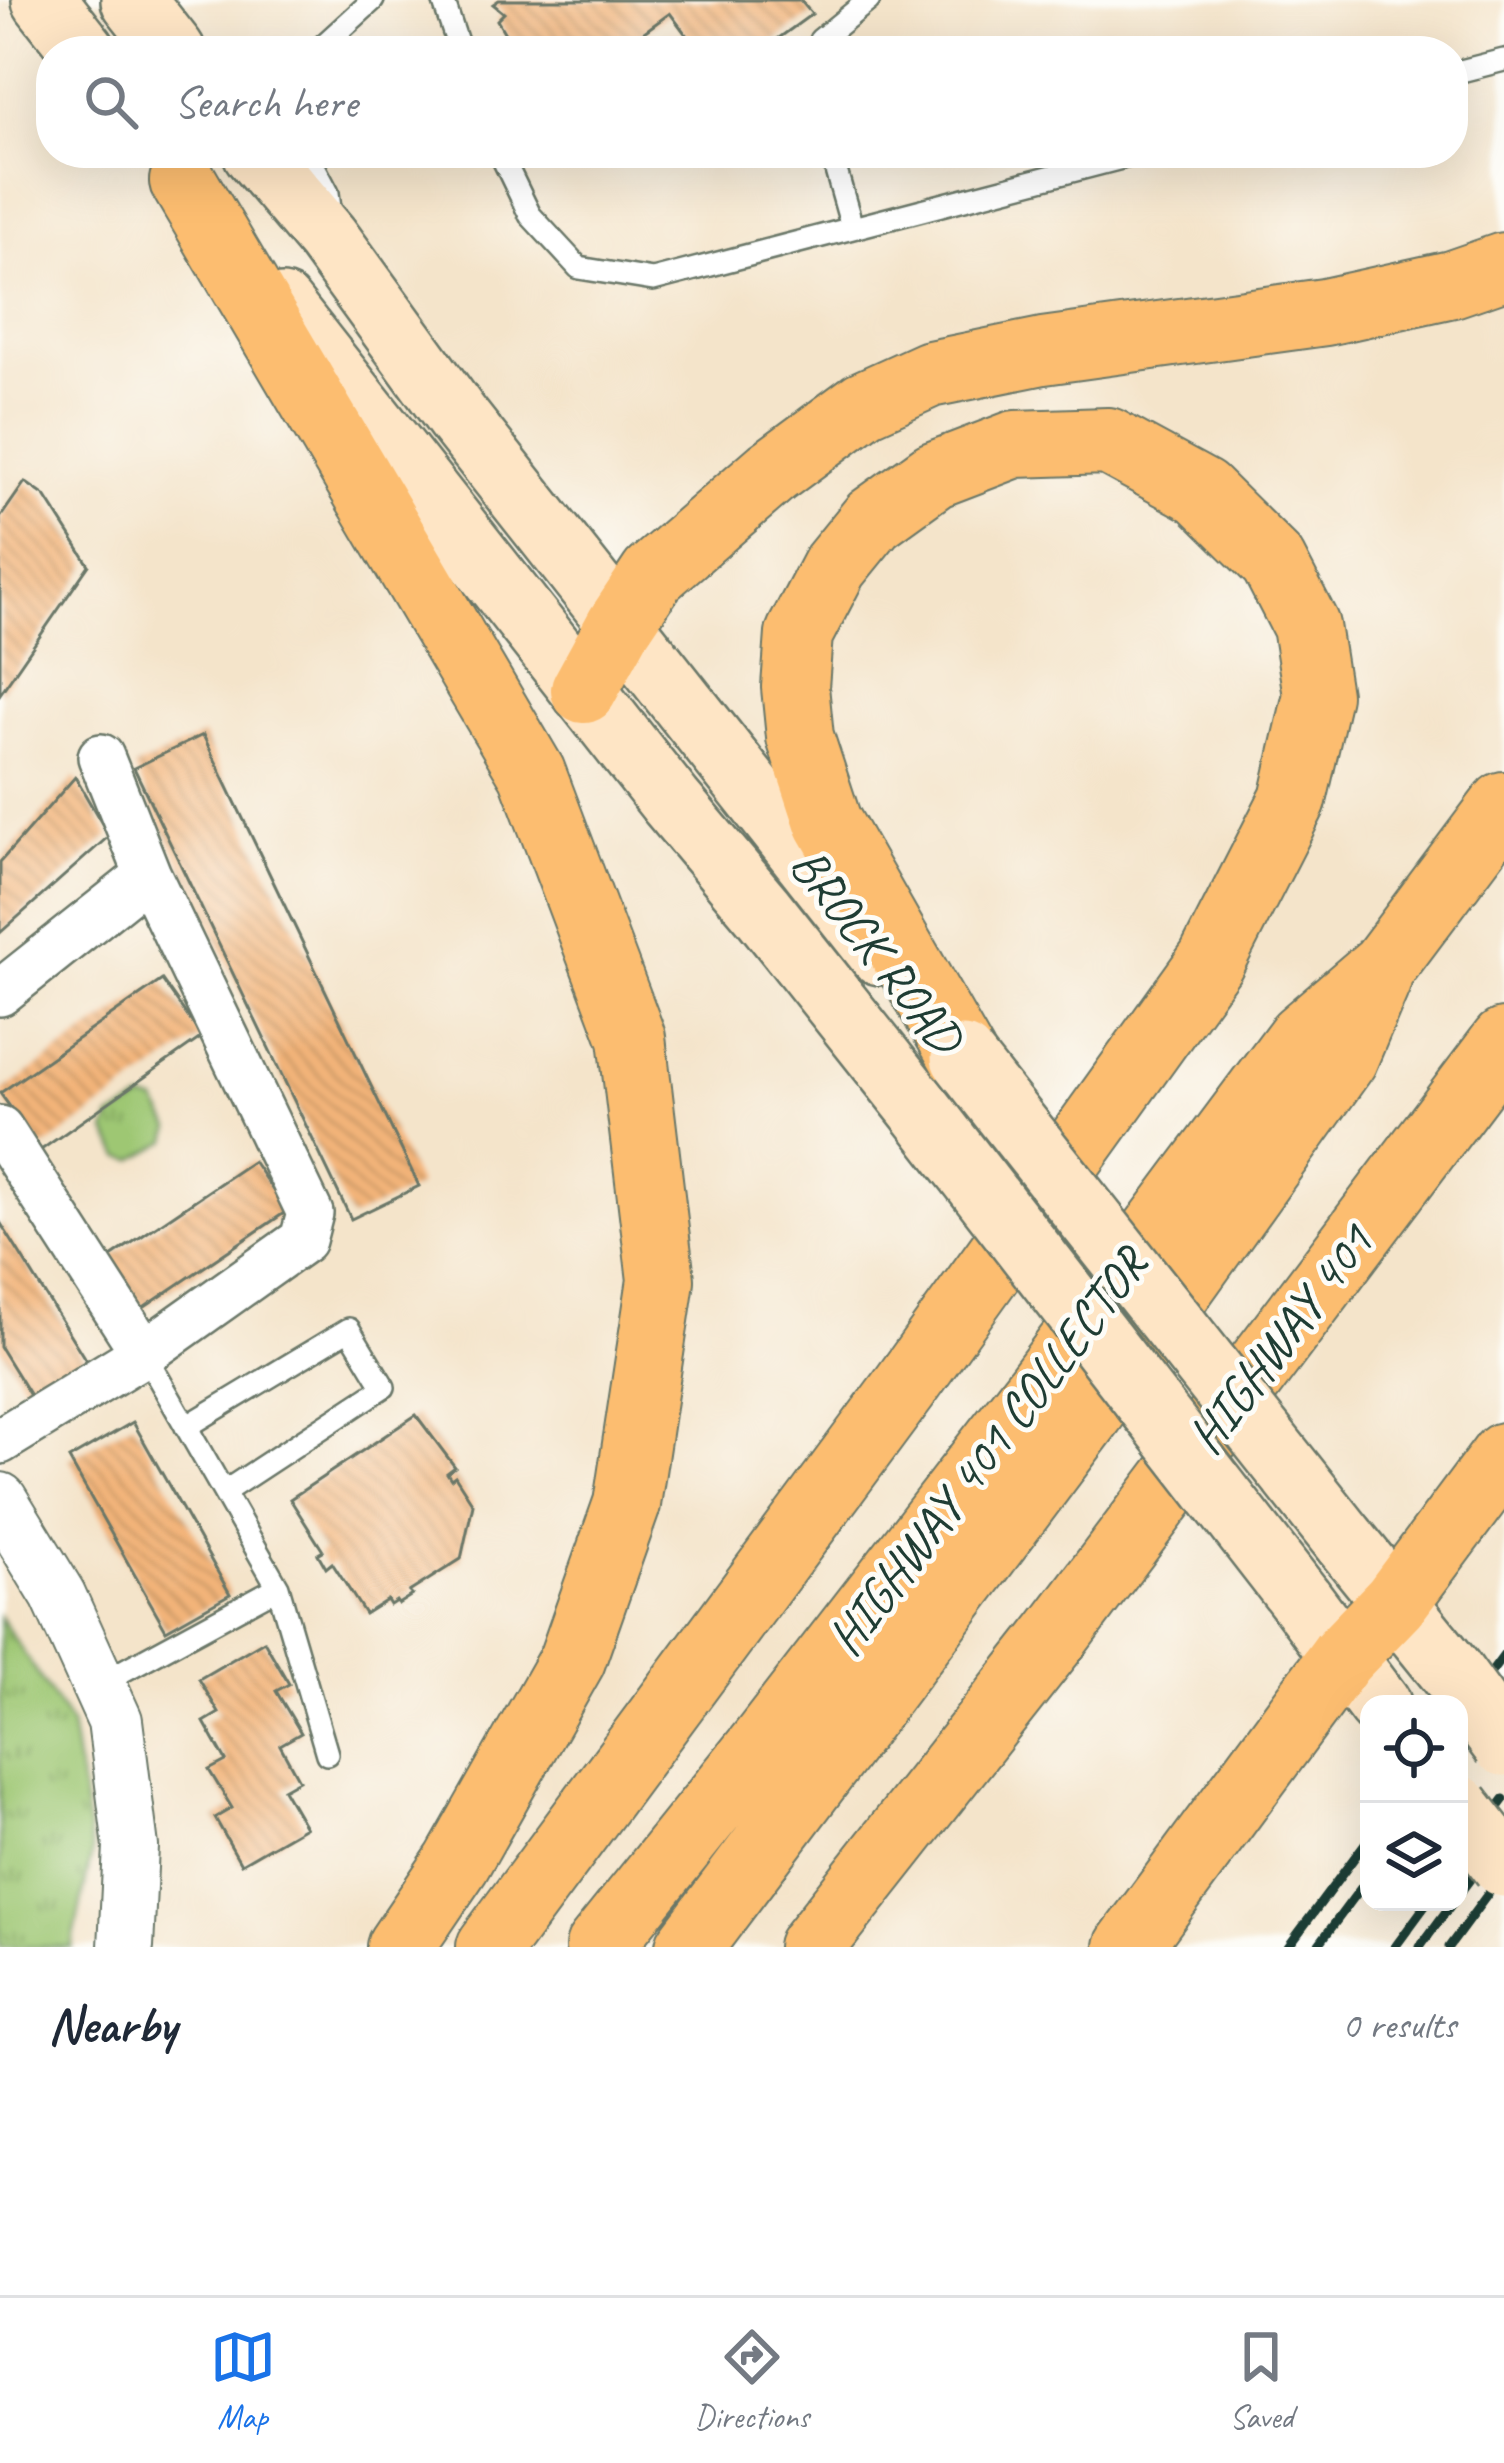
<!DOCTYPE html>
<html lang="en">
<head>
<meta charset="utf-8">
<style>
  :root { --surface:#fff; --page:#f2f2f3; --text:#1f2937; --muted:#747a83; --line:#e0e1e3; --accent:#1a73e8 }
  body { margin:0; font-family:Caveat,sans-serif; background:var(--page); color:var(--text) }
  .controls { position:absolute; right:36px; bottom:36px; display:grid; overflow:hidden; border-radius:24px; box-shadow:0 12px 48px #0002 }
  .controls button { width:108px; height:108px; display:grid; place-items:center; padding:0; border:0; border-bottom:3px solid var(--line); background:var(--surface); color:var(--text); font:60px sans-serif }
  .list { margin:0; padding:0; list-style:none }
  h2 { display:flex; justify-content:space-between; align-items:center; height:156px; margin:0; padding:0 48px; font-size:51px }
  h2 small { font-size:39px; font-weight:400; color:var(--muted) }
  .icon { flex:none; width:66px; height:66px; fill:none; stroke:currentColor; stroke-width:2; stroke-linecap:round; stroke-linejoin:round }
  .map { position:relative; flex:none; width:1504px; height:1947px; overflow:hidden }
  .search { position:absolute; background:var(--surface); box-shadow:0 12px 48px #0002; left:36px; right:36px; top:36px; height:132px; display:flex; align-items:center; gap:30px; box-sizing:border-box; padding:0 42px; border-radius:48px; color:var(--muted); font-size:45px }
  .sheet { height:348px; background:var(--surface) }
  nav { display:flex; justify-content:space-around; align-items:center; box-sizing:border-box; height:168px; border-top:3px solid var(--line); background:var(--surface); font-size:33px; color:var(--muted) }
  nav a { display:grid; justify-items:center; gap:6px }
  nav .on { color:var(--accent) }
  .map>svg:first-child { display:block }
</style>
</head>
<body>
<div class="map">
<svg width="1504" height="1947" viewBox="0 0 1504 1947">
  <defs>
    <pattern id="park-tufts" width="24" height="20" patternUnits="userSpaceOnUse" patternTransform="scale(3)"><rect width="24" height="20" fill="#9ec773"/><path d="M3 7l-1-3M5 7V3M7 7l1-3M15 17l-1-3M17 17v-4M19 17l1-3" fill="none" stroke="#80a35f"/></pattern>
    <pattern id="building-back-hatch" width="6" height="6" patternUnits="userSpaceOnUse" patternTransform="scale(3)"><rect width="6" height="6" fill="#f3b479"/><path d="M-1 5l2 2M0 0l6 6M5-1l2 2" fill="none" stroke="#c49464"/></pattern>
  </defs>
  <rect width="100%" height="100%" fill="#fdfcf7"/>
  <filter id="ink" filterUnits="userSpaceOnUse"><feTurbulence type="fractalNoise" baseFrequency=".00833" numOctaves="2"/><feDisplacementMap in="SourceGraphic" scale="24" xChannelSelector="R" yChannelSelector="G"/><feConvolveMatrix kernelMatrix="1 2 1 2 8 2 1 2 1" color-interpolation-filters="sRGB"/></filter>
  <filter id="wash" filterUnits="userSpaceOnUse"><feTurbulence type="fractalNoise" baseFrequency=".004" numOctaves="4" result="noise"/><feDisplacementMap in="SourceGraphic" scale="48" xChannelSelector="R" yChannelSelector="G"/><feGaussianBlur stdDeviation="2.7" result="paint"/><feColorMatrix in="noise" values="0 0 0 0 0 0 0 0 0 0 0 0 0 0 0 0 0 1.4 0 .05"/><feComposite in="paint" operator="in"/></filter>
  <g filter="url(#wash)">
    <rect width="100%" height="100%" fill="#f4e4ca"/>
    <!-- park -->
    <path fill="url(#park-tufts)" stroke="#5e8254" stroke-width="3" d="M143,1100l13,2 15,26 -3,13 -34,19 -13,-3 -15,-26 5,-13z
      M0,1617l71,108 21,126 -20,96h-72z"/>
    <g id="blocks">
      <!-- building -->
      <path fill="url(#building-back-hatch)" d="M499,0h301l12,14 -51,37h-43l-10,-13 -12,10 -26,-35 -52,38h-52l-1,-2 -50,2 -18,-31 7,-7 -11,-9z
        M25,482l20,14 44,69 -89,129v-176z
        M203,735l216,451 -68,33 -217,-451z
        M75,777l34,59 -109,97v-71z
        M162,980l40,57 -161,113 -41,-57z
        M253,1161l34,50 -145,98 -34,-50z
        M0,1222l90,145 -56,35 -34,-55z
        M416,1415l39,52 -8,6 4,6 4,-3 18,28 -12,55 -52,33 3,3 -14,9 -2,-3 -6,4 -3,-5 -22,14 -33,-51 -6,5 -8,-14 5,-3 -33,-52z
        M133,1422l97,172 -64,36 -97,-171z
        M264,1641l25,43 -13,7 25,42 -21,12 19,35 -16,9 22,38 -64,37 -26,-46 17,-10 -23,-38 17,-9 -22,-39 15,-9 -20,-34z"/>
    </g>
  </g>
  <g filter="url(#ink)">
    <use href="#blocks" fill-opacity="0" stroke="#6a7768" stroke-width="3"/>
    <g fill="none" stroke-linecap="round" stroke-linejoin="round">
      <defs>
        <path id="service" d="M443,0l17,51
          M317,51l56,-51
          M818,51l2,-11 49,-40
          M1453,73l51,-13
          M307,153l21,40 2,15
          M500,153l30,62 49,53 74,12 488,-127
          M831,153l21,74
          M144,1353l134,234 49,167
          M186,1427l163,-98 35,58 -160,105
          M99,1684l179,-97"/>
        <path id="minor" d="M0,993l148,-118
          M0,1129l144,224 159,-113 7,-27 -162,-338 -47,-118
          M0,1441l144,-88"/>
        <path id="tertiary" d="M0,1500l58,95 57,126 16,126 -5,100"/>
        <path id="secondary" d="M44,0l40,51
          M133,0l40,51
          M255,153l72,85 130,179 423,536
          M282,307l389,495 91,108 158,199
          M1345,1541l107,132
          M1301,1600l78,104"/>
        <path id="motorway" d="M183,181l349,592 100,265 29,242 -34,224 -55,156 -115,203 -57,84
          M584,690l35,-64 34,-51 119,-103 92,-68 66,-30 113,-23 282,-39 127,-28 52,-18
          M490,1947l415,-560 306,-426 82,-161 24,-105 -11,-69 -33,-64 -71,-70 -94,-51 -93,3 -81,31 -61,44 -39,48 -35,67 -4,53 5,50 28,85 135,236
          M599,1947l164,-204 275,-355 263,-352 83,-71 120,-160
          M689,1947l403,-536 252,-352 34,-80
          M811,1947l246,-312 447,-593
          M1128,1947l214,-290 53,-55 109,-146"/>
      </defs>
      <!-- service casing -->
      <use href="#service" stroke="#6a7768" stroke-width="26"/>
      <!-- minor casing -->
      <use href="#minor" stroke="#6a7768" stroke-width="50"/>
      <!-- tertiary casing -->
      <use href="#tertiary" stroke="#6a7768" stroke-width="58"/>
      <!-- secondary casing -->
      <use href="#secondary" stroke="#6a7768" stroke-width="68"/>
      <!-- motorway casing -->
      <use href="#motorway" stroke="#6a7768" stroke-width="70"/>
      <!-- service -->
      <use href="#service" stroke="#fff" stroke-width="21"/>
      <!-- minor -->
      <use href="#minor" stroke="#fff" stroke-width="45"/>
      <!-- tertiary -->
      <use href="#tertiary" stroke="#fff" stroke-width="54"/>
      <!-- secondary -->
      <use href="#secondary" stroke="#fee5c5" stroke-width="63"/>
      <!-- motorway -->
      <use href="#motorway" stroke="#fcbd6f" stroke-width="66"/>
      <!-- rail -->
      <path stroke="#1f3d34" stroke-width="9" d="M1459,1716l45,-61
        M1459,1755l45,-61
        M1459,1860l45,-61
        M1459,1894l45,-60
        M1288,1947l81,-109
        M1317,1947l52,-70
        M1395,1947l33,-45
        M1420,1947l33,-45
        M1449,1947l55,-75"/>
      <defs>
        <path id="secondary-bridge" d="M963,1058l382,483
          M920,1109l381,491
          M1452,1673l52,71
          M1459,1807l45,58"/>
      </defs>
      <!-- secondary-bridge casing -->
      <use href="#secondary-bridge" stroke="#6a7768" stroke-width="68" stroke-linecap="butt"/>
      <!-- secondary-bridge -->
      <use href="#secondary-bridge" stroke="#fee5c5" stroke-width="63"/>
    </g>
  </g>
  <g text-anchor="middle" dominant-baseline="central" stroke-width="10" stroke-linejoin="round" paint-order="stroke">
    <!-- street labels -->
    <g font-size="51" fill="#1f3d34" stroke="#fdfcf7">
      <text transform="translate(877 950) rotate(52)">BROCK ROAD</text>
      <text transform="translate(1280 1339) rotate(-53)">HIGHWAY 401</text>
      <text transform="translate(987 1451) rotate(-53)">HIGHWAY 401 COLLECTOR</text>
    </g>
  </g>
</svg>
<div class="controls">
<button><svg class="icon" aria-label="locate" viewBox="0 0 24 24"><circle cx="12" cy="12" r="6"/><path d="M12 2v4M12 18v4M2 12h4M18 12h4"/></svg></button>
<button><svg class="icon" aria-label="layers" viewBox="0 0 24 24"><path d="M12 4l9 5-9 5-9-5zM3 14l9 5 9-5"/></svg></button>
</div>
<div class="search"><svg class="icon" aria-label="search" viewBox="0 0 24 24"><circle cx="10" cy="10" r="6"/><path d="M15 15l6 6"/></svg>Search here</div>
</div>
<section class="sheet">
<h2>Nearby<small>0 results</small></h2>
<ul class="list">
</ul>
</section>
<nav>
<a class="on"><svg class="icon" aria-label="map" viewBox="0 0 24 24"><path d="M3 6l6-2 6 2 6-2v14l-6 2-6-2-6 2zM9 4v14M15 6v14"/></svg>Map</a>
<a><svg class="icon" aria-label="directions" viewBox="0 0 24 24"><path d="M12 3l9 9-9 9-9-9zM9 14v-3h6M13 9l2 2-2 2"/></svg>Directions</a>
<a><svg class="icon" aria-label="saved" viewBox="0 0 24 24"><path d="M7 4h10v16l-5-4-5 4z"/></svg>Saved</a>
</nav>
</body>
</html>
